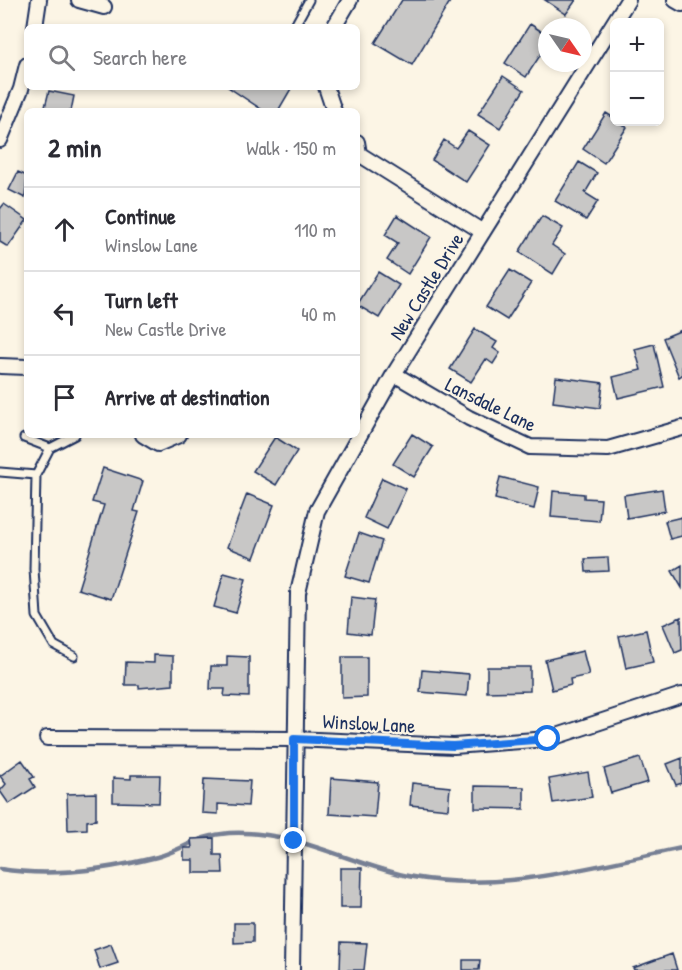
<!DOCTYPE html>
<html lang="en">
<head>
<meta charset="utf-8">
<style>
  :root { --surface:#fff; --page:#f7f7f7; --text:#2b2b33; --muted:#7c7c81; --line:#e1e1e2 }
  body { margin:0; font-family:"Patrick Hand",sans-serif; background:var(--page); color:var(--text) }
  .controls { position:absolute; right:18px; top:18px; display:grid; overflow:hidden; border-radius:9px; box-shadow:0 3px 9px #0003 }
  .controls button { width:54px; height:54px; display:grid; place-items:center; padding:0; border:0; border-bottom:2px solid var(--line); background:var(--surface); color:var(--text); font:30px sans-serif }
  .compass { position:absolute; left:538px; top:18px; width:54px; height:54px; border-radius:50%; background:var(--surface); box-shadow:0 3px 9px #0003; rotate:124deg }
  .stop { position:absolute; width:18px; height:18px; margin:-14px; border:4px solid #1a73e8; border-radius:50%; background:#fff }
  .stop.end { background:#1a73e8; border-color:#fff; box-shadow:0 2px 6px #0008 }
  .list { margin:0; padding:0; list-style:none }
  h2 { display:flex; justify-content:space-between; align-items:center; height:78px; margin:0; padding:0 24px; font-size:26px }
  h2 small { font-size:20px; font-weight:400; color:var(--muted) }
  .list li { display:grid; grid-template-columns:39px 1fr auto; gap:18px; align-items:center; box-sizing:border-box; height:84px; padding:0 24px; border-top:2px solid var(--line) }
  .list b { display:block; font-size:22px; white-space:nowrap }
  .list p { margin:0; font-size:20px; white-space:nowrap; color:var(--muted) }
  .list em { font-size:20px; font-style:normal; color:var(--muted) }
  .icon { flex:none; width:33px; height:33px; fill:none; stroke:currentColor; stroke-width:2; stroke-linecap:round; stroke-linejoin:round }
  .map { position:relative; flex:none; width:682px; height:970px; overflow:hidden }
  .search { position:absolute; background:var(--surface); box-shadow:0 3px 9px #0003; left:24px; top:24px; width:336px; height:66px; display:flex; align-items:center; gap:15px; box-sizing:border-box; padding:0 21px; border-radius:9px; color:var(--muted); font-size:22px }
  .panel { position:absolute; background:var(--surface); box-shadow:0 3px 9px #0003; left:24px; top:108px; width:336px; height:330px; border-radius:9px }
  .map>svg:first-child { display:block }
</style>
</head>
<body>
<div class="map">
<svg width="682" height="970" viewBox="0 0 682 970">
  <rect width="100%" height="100%" fill="#fcf5e5"/>
  <filter id="ink" filterUnits="userSpaceOnUse"><feTurbulence type="fractalNoise" baseFrequency=".0167" numOctaves="2"/><feDisplacementMap in="SourceGraphic" scale="12" xChannelSelector="R" yChannelSelector="G"/><feConvolveMatrix kernelMatrix="1 2 1 2 8 2 1 2 1" color-interpolation-filters="sRGB"/></filter>
  <g filter="url(#ink)">
    <g fill="none" stroke-linecap="round" stroke-linejoin="round">
      <!-- stream -->
      <path stroke="#767f94" stroke-width="4.5" d="M0,869c51,8 106,1 157,-12 25,-7 42,-22 72,-24 66,-4 123,33 184,44 92,16 180,-11 269,-29"/>
    </g>
    <!-- building -->
    <path fill="#c8c7c6" stroke="#1b2f5e" stroke-width="1.5" d="M402,0h49l-39,65 -37,-22z
      M545,0h31l-10,14z
      M530,24l17,11v10l-21,32 -21,-14z
      M503,76l21,14 -24,38 -22,-14z
      M228,87h64l-14,24h-14z
      M49,91l25,5 -3,15h-27z
      M606,113l8,5v4l13,5 -23,36 -21,-14z
      M468,131l22,14 -24,37 -34,-22 12,-20 12,8z
      M579,162l18,11 -12,20 13,8 -12,19 -31,-19z
      M18,172l9,4 -2,22 -16,-8z
      M4,204l23,16 -19,27 -8,-5v-33z
      M397,215l34,22 -23,37 -21,-14 11,-17 -13,-8z
      M542,216l21,12 -11,17 13,9 -12,20 -34,-22z
      M510,270l21,13 -24,37 -21,-13z
      M378,272l21,13 -20,33 -22,-13z
      M475,329l22,13 -4,6 7,5 -7,11 -7,-5 -15,23 -21,-13z
      M682,330v45l-3,2 -16,-39z
      M654,344l10,43 -46,11 -5,-21 28,-7 -6,-21z
      M556,377l47,6 -3,25 -47,-6z
      M412,434l21,13 -19,30 -21,-13z
      M275,437l22,14 -21,34 -23,-14z
      M103,468l40,13 -9,30 5,1 -28,87 -33,-10 26,-84 -12,-3z
      M500,477l39,10 -5,22 -39,-10z
      M382,478l24,11 -19,40 -23,-11z
      M662,489l3,22 -38,7 -3,-23z
      M553,491l31,3v4l17,1 -2,22 -48,-4z
      M247,494l27,11 -20,53 -27,-11z
      M682,517v19l-12,3 -5,-18z
      M359,533l23,8 -13,42 -24,-7z
      M608,558l1,13 -23,1 -1,-13z
      M682,565v23l-10,-17z
      M224,573l22,6 -10,34 -22,-6z
      M351,597l24,3 -4,35 -23,-3z
      M681,617l1,33 -7,3 -12,-28z
      M646,630l7,32 -27,6 -7,-32z
      M583,651l6,24 -19,4 1,6 -19,5 -7,-30z
      M154,655l19,1v29l-34,3v-3h-14l1,-23 28,1z
      M227,656l22,1v40l-25,-1 1,-7h-15l1,-23h16z
      M342,657h25v40l-25,1z
      M487,667h43v24l-43,1z
      M422,670l47,4 -2,22 -47,-4z
      M640,758l8,24 -37,11 -7,-24z
      M682,758v25l-6,2 -9,-21z
      M22,760l12,17 -4,2 5,8 -26,17 -9,-13 6,-7 -6,-8z
      M588,772l4,25 -39,6 -4,-24z
      M131,775h29l-1,28 -46,-1v-24l18,1z
      M331,778l47,4 -3,35 -46,-3z
      M204,779l46,2 -2,25 -30,-2v10l-16,-1z
      M412,783l38,4 -2,22 -38,-4z
      M475,786l49,1v22l-49,-1z
      M96,793v27l-9,1v8l-19,1 -1,-36z
      M214,838v17h8l1,18h-30v-13h-9v-12h8l-1,-9z
      M340,868h22l-1,40h-21z
      M234,923h19v19l-19,1z
      M341,942l26,1 -3,27h-24z
      M111,944l7,19 -18,6 -6,-19z
      M672,954l5,16h-43l-1,-2z
      M463,960h17l-1,10h-16z"/>
    <g fill="none" stroke-linecap="round" stroke-linejoin="round">
      <defs>
        <path id="lane" d="M294,27l15,-27
          M24,438l26,10
          M0,472l36,3 -2,94 3,47 17,29 20,11
          M36,475l14,-27 25,-13"/>
        <path id="street" d="M79,0l25,7
          M675,0l7,4
          M35,27l4,-27
          M334,27l16,-27
          M326,87l8,24
          M0,140l21,-51 6,-24
          M357,142l2,12 124,78
          M0,366l27,1
          M394,374l75,44 61,29 78,2 74,-21
          M143,435l15,9 21,-9
          M47,738l247,1 160,7 94,-7 134,-44
          M292,970l6,-377 19,-82 77,-137 234,-374"/>
      </defs>
      <!-- lane casing -->
      <use href="#lane" stroke="#1b2f5e" stroke-width="11"/>
      <!-- street casing -->
      <use href="#street" stroke="#1b2f5e" stroke-width="18"/>
      <!-- lane -->
      <use href="#lane" stroke="#fcf5e5" stroke-width="7"/>
      <!-- street -->
      <use href="#street" stroke="#fcf5e5" stroke-width="14"/>
    </g>
  </g>
  <g fill="none" stroke-linecap="round" stroke-linejoin="round" filter="url(#ink)">
    <!-- route -->
    <path stroke="#1a73e8" stroke-width="8" d="M294,841v-102l159,7 95,-7"/>
  </g>
  <g text-anchor="middle" dominant-baseline="central" stroke-width="4.5" stroke-linejoin="round" paint-order="stroke">
    <!-- street labels -->
    <g font-size="20" fill="#1b2f5e" stroke="#fcf5e5">
      <text transform="translate(426 286) rotate(-58)">New Castle Drive</text>
      <text transform="translate(491 404) rotate(26)">Lansdale Lane</text>
      <text transform="translate(369 723) rotate(3)">Winslow Lane</text>
    </g>
  </g>
</svg>
<div class="controls">
<button>+</button>
<button>−</button>
</div>
<svg class="compass" viewBox="-18 -18 36 36"><path d="M0-13l5 13h-10z" fill="#e53935"/><path d="M0 13l5-13h-10z" fill="#7c7c81"/></svg>
<div class="stop" style="left:548px;top:739px"></div>
<div class="stop end" style="left:294px;top:841px"></div>
<div class="search"><svg class="icon" aria-label="search" viewBox="0 0 24 24"><circle cx="10" cy="10" r="6"/><path d="M15 15l6 6"/></svg>Search here</div>
<section class="panel">
<h2>2 min<small>Walk · 150 m</small></h2>
<ul class="list">
<li><svg class="icon" aria-label="ahead" viewBox="0 0 24 24"><path d="M12 20V5M6 11l6-6 6 6"/></svg><div><b>Continue</b><p>Winslow Lane</p></div><em>110 m</em></li>
<li><svg class="icon" aria-label="left" viewBox="0 0 24 24"><path d="M17 20v-9H6M10 6l-5 5 5 5"/></svg><div><b>Turn left</b><p>New Castle Drive</p></div><em>40 m</em></li>
<li><svg class="icon" aria-label="arrive" viewBox="0 0 24 24"><path d="M6 21V4h12l-3 4 3 4H6"/></svg><div><b>Arrive at destination</b></div></li>
</ul>
</section>
</div>
</body>
</html>
